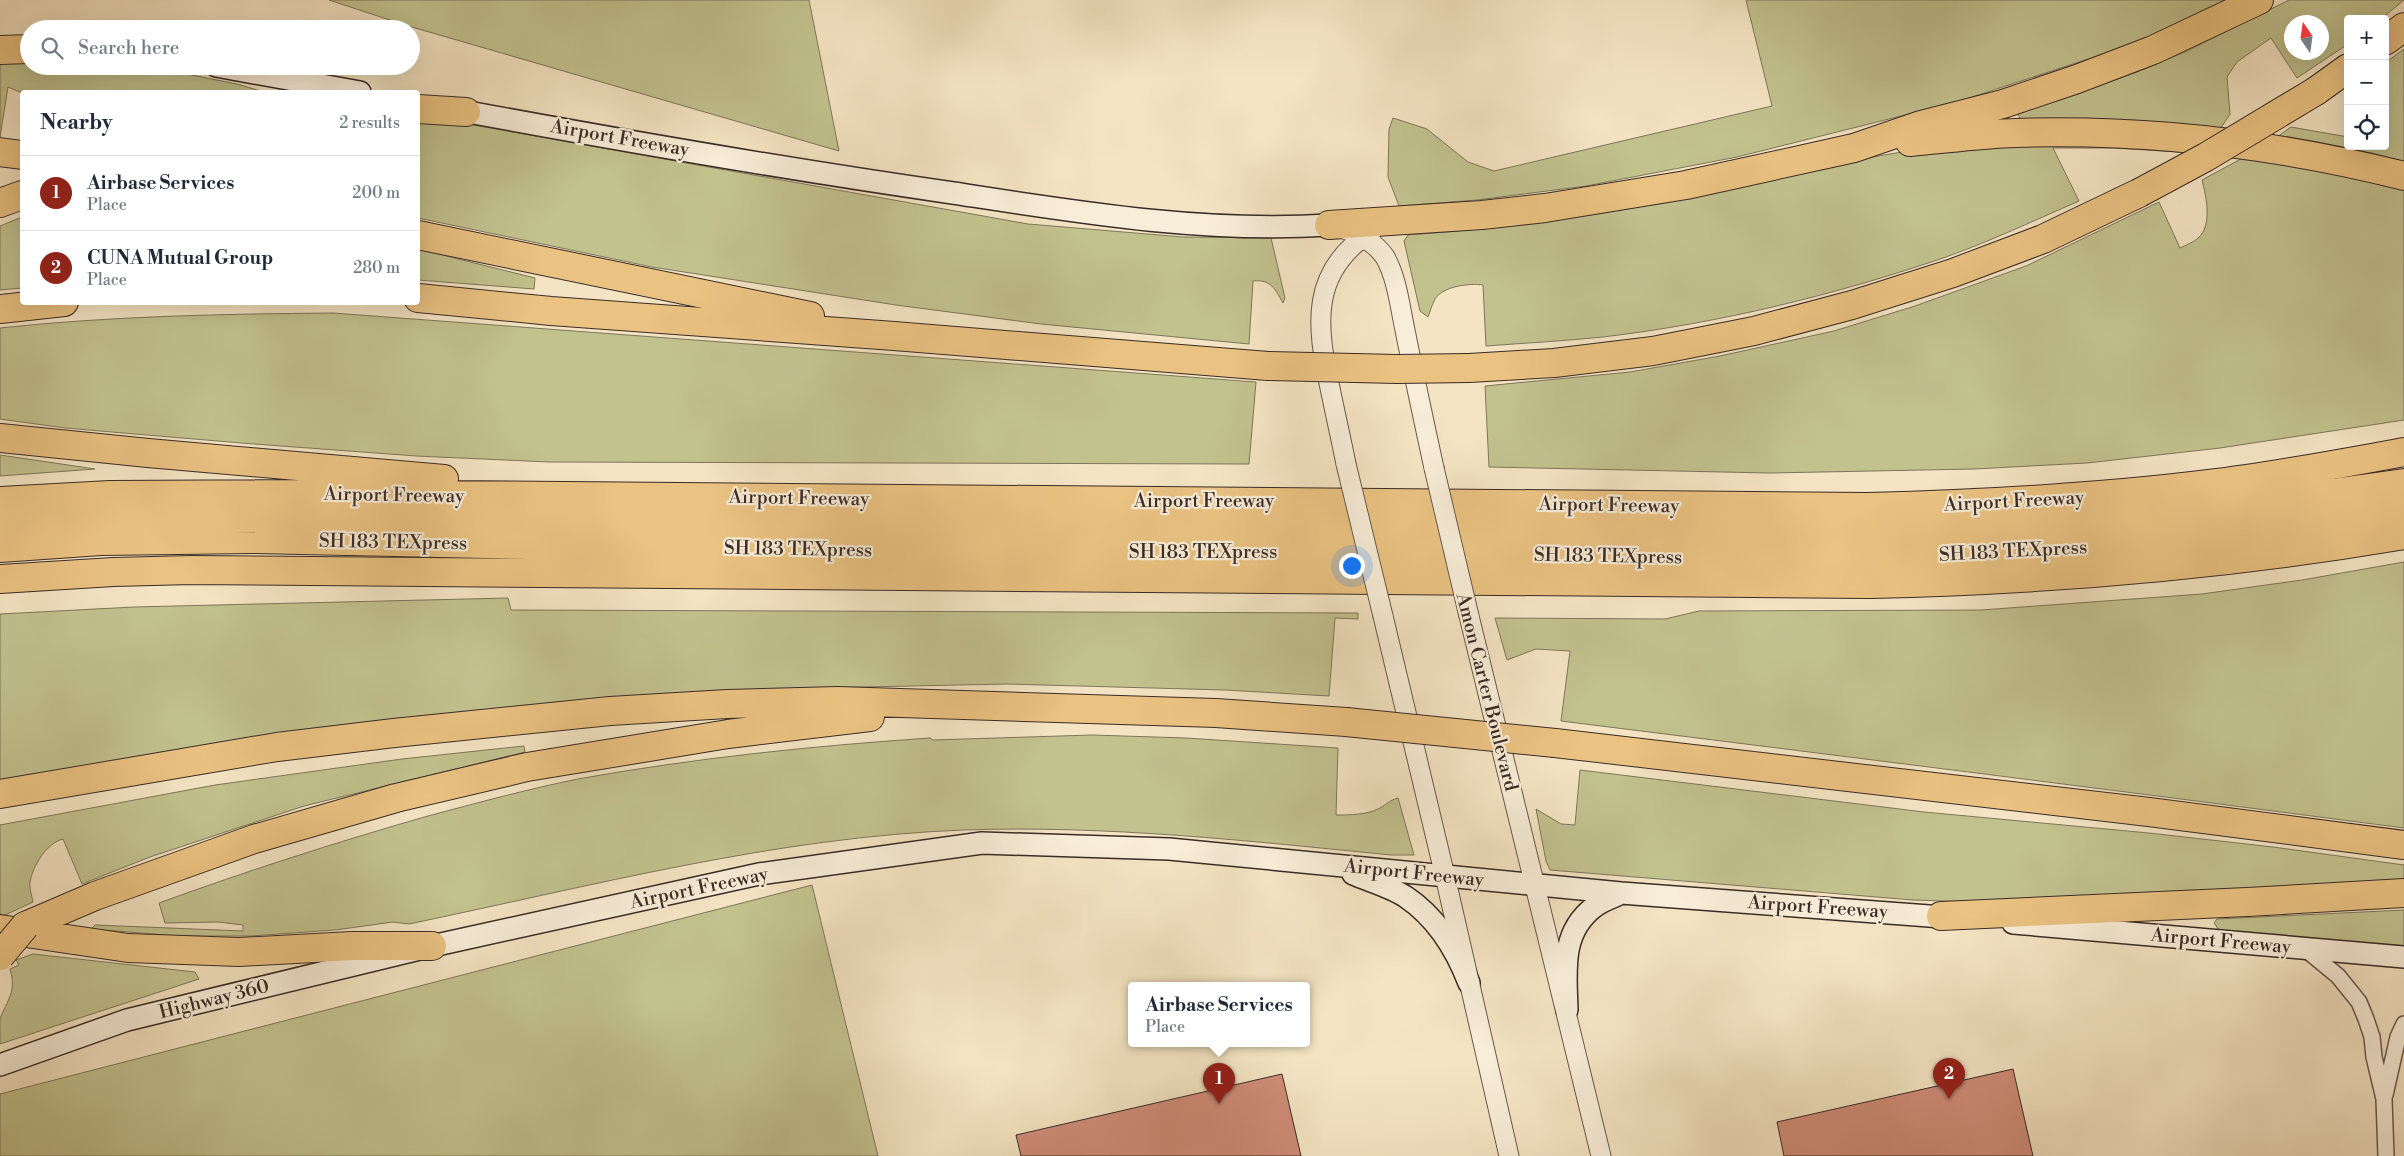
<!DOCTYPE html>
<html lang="en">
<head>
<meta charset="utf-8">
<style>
  :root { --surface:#fff; --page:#f6f6f7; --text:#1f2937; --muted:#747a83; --line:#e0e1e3; --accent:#8f2418 }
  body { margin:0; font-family:"Libre Bodoni",serif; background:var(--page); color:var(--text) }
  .controls { position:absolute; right:15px; top:15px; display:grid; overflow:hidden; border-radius:5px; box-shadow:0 5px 20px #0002 }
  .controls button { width:45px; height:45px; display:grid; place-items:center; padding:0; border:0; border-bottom:1px solid var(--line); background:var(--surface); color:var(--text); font:25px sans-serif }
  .compass { position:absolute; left:2284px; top:15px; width:45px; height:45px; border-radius:50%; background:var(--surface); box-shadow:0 5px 20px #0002; rotate:347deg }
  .you { position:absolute; left:1351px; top:565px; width:18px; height:18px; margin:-12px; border:4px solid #fff; border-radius:50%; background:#1a73e8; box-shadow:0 0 0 8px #1a73e833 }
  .badge { display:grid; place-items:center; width:32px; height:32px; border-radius:50%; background:var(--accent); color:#fff; font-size:16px; font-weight:700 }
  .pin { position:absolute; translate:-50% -41px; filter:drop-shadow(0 1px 2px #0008) }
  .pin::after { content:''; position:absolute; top:26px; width:18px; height:15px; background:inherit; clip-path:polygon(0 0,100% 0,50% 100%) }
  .popup { position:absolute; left:1128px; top:982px; width:182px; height:65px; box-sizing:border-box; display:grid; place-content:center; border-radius:5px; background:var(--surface); filter:drop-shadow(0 1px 4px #0005); font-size:16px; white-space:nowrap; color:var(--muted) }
  .popup b { font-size:19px; color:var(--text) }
  .popup::after { content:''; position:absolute; left:50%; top:100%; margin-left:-10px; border:10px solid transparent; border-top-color:var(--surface) }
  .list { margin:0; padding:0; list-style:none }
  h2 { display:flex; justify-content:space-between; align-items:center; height:65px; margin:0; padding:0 20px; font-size:21px }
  h2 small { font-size:16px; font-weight:400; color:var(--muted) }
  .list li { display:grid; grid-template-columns:32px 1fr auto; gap:15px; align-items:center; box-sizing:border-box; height:75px; padding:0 20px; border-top:1px solid var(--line) }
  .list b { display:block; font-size:19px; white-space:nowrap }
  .list p { margin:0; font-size:16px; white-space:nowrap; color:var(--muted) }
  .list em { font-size:16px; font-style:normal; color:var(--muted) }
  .icon { flex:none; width:28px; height:28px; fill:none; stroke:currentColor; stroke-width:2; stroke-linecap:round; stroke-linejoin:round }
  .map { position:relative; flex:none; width:2404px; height:1156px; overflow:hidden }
  .search { position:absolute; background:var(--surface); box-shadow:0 5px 20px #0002; left:20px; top:20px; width:400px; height:55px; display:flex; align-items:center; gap:12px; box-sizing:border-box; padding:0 18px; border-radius:28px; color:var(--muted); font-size:19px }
  .panel { position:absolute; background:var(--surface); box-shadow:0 5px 20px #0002; left:20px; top:90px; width:400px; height:215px; border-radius:5px }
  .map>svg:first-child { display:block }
</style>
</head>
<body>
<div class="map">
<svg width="2404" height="1156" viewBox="0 0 2404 1156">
  <rect width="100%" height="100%" fill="#f4e4c3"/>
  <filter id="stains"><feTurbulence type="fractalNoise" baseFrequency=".004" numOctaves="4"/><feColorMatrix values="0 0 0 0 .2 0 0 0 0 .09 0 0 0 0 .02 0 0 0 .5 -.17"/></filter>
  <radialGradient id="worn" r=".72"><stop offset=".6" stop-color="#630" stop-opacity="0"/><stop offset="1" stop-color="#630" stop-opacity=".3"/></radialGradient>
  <!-- green -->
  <path fill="#c2c28f" stroke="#7e765a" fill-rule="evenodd" d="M329,0h480l30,151 -434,-126z
    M1746,0h485l-97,44 -177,58 -220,55 -151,29 -109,14 -78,6 -11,-29 1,-48 4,-11 34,11 41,33 26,9 278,-65z
    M2289,0h115l-23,19h-33v25l-51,34 -26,-40 -34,24 -10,15 3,37 -9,14 -53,-5 -147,-2 -3,-7 119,-42 48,-20zM2292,22h30v30h-30z
    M2404,49v117l-127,-29 14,-10 57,10v9h37v-83z
    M0,58h29v8h117l91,18 27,8 -242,1 -14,-6 -8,50z
    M418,118l39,4 571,102 155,13 88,1 14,60 -2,5c-8,-14 -12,-24 -30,-22l-4,63 -208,-20 -145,-19 -244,-38 -234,-49z
    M2016,141l169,7 -6,4 -65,-4h-61l26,53c-44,19 -88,40 -133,56 -111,38 -226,66 -343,80 -39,4 -78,6 -117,9l-3,-61c-13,-2 -40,1 -48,14 -3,5 -5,13 -7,18l-8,-6 -16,-70 4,-6c99,-7 198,-20 295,-41 57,-12 113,-27 170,-37 47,-9 95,-13 143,-16z
    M2250,154l154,34v232l-184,28 -133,15 -113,6 -204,4 -281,-6 -4,-81 145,-14 90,-16 114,-25 81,-25 111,-40 133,-64 21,46c6,-3 14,-6 18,-10 15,-13 8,-42 4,-58z
    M22,217v71l-22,2v-64z
    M418,249l117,29 -1,11 -116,-9z
    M333,313l923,69 -7,82 -700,-2 -133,-6 -175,-13 -176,-15 -65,-9v-91c111,-12 222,-14 333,-15z
    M0,455l95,14 -95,7z
    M2404,562v266c-281,-37 -562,-72 -843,-107l9,-70 -34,-2 -29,11 -12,-42 170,1 34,-8 282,-1 221,-16 100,-14z
    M508,598l3,12 847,3v6l-23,-1 -6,78 -104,-6 -219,-6 -191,4 -815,99v-173l134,-7z
    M1092,735l94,3 152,10 -2,67c14,0 31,0 44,-7 7,-4 10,-8 18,-10l16,57h-23c-142,-14 -284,-30 -427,-25 -188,7 -372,56 -555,94l-16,-2 -58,8 -84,6h-73l-87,-7 4,-4 148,6v-6l-25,-3 -53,1 -6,-20c88,-32 178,-61 269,-87 49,-13 100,-27 150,-37 117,-21 234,-33 352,-41l3,2z
    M524,746l1,6 -221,54 -154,51 -68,27 -19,-45c-16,4 -30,26 -33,43 -1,6 2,14 3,20l-28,13h-5v-90l215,-40 187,-26z
    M1580,770l344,42 225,21 124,14 131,18v20l-432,17 -59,-2 -363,-30 -4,-9 -10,-52 25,15 14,1z
    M812,885l66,271h-878v-62z
    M2404,910v36l-185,-16 -5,-7 3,-4z
    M33,954l162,18 4,7 -199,65c0,-7 0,-19 0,-25 7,-19 17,-27 10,-50l9,-4 -3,-5z"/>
  <!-- building -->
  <path fill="#cf8c78" stroke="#392b25" d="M2013,1069l20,87h-249l-7,-34z
    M1282,1074l19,82h-280l-5,-21z"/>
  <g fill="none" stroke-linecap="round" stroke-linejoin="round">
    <defs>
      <path id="minor" d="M2304,948l34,28 21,26 7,17 6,18 2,20 10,42 2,57
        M2385,1095l13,-58 6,-13"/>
      <path id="tertiary" d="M1338,227c18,5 36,14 47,30 12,21 15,50 20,73 9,46 19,92 29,138
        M1346,464c-5,-26 -11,-51 -16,-76 -14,-64 -20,-117 42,-157
        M1383,616l62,260 64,280
        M1469,616l132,540"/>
      <path id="secondary" d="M216,66l144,26
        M452,109c167,31 334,60 501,84 124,19 250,40 376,32
        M1353,874c16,7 38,13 53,23 31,21 50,52 63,86
        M2013,923l391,34
        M1567,1010c-1,-38 -7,-77 27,-103 7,-6 18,-9 27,-14
        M0,1065l127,-45 305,-74 327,-72 223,-31 187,6 452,44 335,25"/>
      <path id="motorway" d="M2385,41l19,-14
        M0,50l29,-1
        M2316,91l32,-23
        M418,109l48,3
        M1910,142c35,-3 71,-8 106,-9 131,-4 261,11 388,43
        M0,152l22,3
        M0,203l22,-8
        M1329,225l153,-10 63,-7 141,-23 168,-37 67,-23 82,-21 74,-25 76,-29 106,-50
        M418,235l392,81
        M418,298l133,13 343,25 374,30
        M0,309l64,-7
        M1469,368l85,-5 99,-12 101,-20 98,-26 101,-32 90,-34 96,-46
        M0,438l148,15 296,26
        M0,501l110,-6 207,-1 1551,13c114,-3 228,-9 341,-23 66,-8 130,-20 195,-32
        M0,525l97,-5 178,-2 1555,14 181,-5 82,-5 98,-9 213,-30
        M0,548l101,-7 153,-2 425,9 1065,9 236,-2 163,-12 151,-17 110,-18
        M0,579l113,-7 79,-2 1678,14c179,-4 357,-19 534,-49
        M1555,743l594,69 255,33
        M0,794l277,-47 117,-14 216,-22 117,-7 111,-3 378,12 130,9
        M1941,916l306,-14 157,-9
        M25,926l70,-30 159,-57 142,-41 131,-31 201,-33 142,-17
        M0,929l128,19 111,4 113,-6h80"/>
    </defs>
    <!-- minor casing -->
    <use href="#minor" stroke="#68594c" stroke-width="18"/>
    <!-- tertiary casing -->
    <use href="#tertiary" stroke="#68594c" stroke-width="21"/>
    <!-- secondary casing -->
    <use href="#secondary" stroke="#392b25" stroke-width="24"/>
    <!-- motorway casing -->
    <use href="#motorway" stroke="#392b25" stroke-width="30"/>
    <!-- minor -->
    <use href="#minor" stroke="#f8edd8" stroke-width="15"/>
    <!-- tertiary -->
    <use href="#tertiary" stroke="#f8edd8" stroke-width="19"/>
    <!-- secondary -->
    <use href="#secondary" stroke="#f8edd8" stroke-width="21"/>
    <!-- motorway -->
    <use href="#motorway" stroke="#eac282" stroke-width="28"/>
    <defs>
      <path id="tertiary-bridge" d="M1346,464l37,152
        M1434,468l35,148"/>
      <path id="motorway-bridge" d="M2139,193l67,-36 110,-66
        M1268,366l129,3 72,-1
        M1346,722l209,21
        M0,956l25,-30"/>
    </defs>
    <!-- tertiary-bridge casing -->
    <use href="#tertiary-bridge" stroke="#68594c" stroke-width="21" stroke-linecap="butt"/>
    <!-- motorway-bridge casing -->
    <use href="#motorway-bridge" stroke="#392b25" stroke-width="30" stroke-linecap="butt"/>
    <!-- tertiary-bridge -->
    <use href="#tertiary-bridge" stroke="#f8edd8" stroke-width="19"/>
    <!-- motorway-bridge -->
    <use href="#motorway-bridge" stroke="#eac282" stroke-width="28"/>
  </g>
  <g text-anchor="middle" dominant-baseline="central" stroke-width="4.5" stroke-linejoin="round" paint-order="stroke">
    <!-- street labels -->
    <g font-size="19" fill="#392b25" stroke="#f8edd8">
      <text transform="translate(620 138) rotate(10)">Airport Freeway</text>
      <text transform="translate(394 495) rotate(1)">Airport Freeway</text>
      <text transform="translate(799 498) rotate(1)">Airport Freeway</text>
      <text x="1204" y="501">Airport Freeway</text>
      <text transform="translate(2014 501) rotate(-3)">Airport Freeway</text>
      <text transform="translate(1609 505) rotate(1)">Airport Freeway</text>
      <text transform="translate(393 542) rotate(1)">SH 183 TEXpress</text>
      <text transform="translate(798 549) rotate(1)">SH 183 TEXpress</text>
      <text transform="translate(2013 551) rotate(-3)">SH 183 TEXpress</text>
      <text x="1203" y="552">SH 183 TEXpress</text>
      <text transform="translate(1608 556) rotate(1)">SH 183 TEXpress</text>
      <text transform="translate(1487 692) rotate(76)">Amon Carter Boulevard</text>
      <text transform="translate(1414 873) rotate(6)">Airport Freeway</text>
      <text transform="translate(699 888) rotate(-12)">Airport Freeway</text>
      <text transform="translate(1818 907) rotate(4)">Airport Freeway</text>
      <text transform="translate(2221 941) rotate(5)">Airport Freeway</text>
      <text transform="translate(214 999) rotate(-14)">Highway 360</text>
    </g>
  </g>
  <rect width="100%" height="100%" filter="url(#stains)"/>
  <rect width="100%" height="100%" fill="url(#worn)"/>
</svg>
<div class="controls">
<button>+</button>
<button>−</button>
<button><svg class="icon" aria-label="locate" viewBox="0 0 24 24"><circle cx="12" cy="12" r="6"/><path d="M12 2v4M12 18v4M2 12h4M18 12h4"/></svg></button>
</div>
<svg class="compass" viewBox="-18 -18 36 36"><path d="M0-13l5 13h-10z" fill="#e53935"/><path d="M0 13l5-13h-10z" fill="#747a83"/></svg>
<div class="you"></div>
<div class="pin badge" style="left:1219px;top:1104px">1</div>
<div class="popup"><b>Airbase Services</b>Place</div>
<div class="pin badge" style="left:1949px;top:1099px">2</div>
<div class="search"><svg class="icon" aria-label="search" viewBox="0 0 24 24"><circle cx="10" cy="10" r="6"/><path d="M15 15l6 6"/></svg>Search here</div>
<section class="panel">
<h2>Nearby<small>2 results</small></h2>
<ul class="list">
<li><span class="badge">1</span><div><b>Airbase Services</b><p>Place</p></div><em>200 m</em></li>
<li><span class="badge">2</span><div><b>CUNA Mutual Group</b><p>Place</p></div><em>280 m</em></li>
</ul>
</section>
</div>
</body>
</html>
